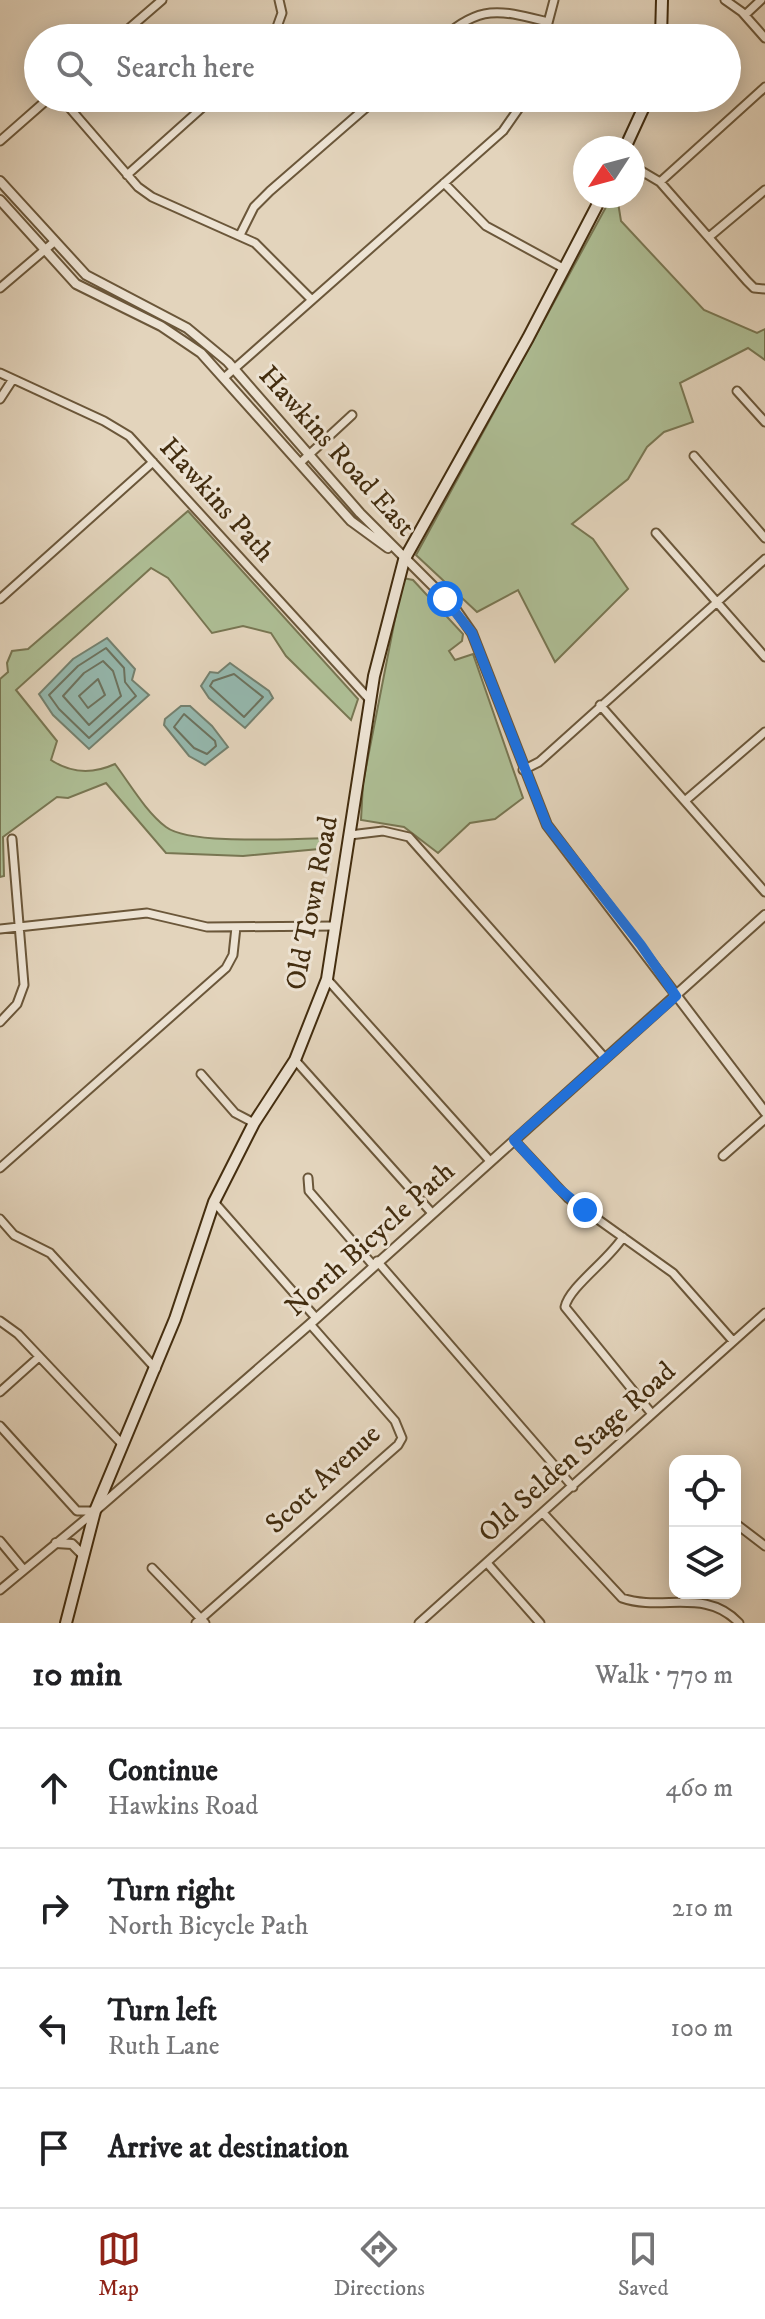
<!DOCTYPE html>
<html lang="en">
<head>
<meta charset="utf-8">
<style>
  :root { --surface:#fff; --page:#f6f6f6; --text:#202124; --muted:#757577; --line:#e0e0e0; --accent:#8f2418 }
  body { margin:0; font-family:"IM FELL DW Pica",serif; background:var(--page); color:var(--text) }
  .controls { position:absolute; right:24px; bottom:24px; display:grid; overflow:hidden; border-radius:16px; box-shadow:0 4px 20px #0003 }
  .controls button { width:72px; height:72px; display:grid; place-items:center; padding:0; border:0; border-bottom:2px solid var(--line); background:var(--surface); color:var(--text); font:40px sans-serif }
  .compass { position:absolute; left:573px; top:136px; width:72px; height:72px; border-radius:50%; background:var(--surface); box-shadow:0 4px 20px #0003; rotate:234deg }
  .stop { position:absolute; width:24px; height:24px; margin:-18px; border:6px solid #1a73e8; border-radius:50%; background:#fff }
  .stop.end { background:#1a73e8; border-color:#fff; box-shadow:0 2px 8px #0008 }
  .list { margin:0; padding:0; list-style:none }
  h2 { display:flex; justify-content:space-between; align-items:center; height:104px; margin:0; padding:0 32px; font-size:34px }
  h2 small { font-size:26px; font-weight:400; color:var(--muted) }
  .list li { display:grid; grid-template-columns:52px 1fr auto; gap:24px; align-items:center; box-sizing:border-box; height:120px; padding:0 32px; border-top:2px solid var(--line) }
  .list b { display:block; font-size:30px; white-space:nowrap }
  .list p { margin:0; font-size:26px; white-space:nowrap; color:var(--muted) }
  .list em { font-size:26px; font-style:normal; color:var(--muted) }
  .icon { flex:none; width:44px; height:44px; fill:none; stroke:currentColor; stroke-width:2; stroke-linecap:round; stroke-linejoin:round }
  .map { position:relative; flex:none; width:765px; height:1623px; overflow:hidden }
  .search { position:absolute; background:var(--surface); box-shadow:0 4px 20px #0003; left:24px; right:24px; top:24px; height:88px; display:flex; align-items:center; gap:20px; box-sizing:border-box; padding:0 28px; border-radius:44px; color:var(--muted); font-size:30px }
  .sheet { height:584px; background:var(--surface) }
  nav { display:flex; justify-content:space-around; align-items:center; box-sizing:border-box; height:112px; border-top:2px solid var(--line); background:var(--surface); font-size:22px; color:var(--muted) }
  nav a { display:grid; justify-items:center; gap:4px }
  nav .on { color:var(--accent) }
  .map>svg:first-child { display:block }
</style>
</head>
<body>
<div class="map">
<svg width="765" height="1623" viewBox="0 0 765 1623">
  <rect width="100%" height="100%" fill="#e3d4bc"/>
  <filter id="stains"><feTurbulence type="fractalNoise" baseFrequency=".0025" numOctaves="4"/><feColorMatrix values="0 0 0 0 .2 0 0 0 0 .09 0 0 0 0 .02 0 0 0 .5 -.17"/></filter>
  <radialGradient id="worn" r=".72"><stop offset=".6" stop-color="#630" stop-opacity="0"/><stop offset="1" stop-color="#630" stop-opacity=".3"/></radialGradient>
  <!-- green -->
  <path fill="#aebe95" stroke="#787652" stroke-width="2" d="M612,196h5l4,25 83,89 53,23 8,-4v31l-17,-12 -68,35 13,39 -29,10 -17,15 -19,32 -56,45 21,15 35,50 -73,73 -37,-72 -41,22 -61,-57z
    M188,511l170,188 -7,21 -65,-64 -15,-23 -28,-7 -31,7 -44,-55 -17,-10 -135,122 41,51 -6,19c21,14 42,14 64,4 15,20 31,48 51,63 25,19 130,11 166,11l-2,10 -87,8 -77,-3 -60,-70 -38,15 -11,-1 -54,40 1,39 -4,1v-198l8,-7 -1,-9 5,-12 16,-2z
    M403,578l10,2 50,54 -1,7 -13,10 6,9 18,-6 50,144 -28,21 -25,4 -32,30 -34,-26 -43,-7 2,-37z"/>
  <!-- water -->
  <path fill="#95b8ae" stroke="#74806e" stroke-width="2" d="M107,638l28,31 -3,11 17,15 -60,54 -36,-34 -14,-21 34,-35z
    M230,663l39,28 4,7 -28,30 -36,-30 -8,-12 9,-14 8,1z
    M181,706h9l22,20 16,21 -23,18 -16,-9 -25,-31 1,-6z"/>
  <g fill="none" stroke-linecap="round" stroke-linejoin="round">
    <!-- shore -->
    <path stroke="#6c725e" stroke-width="2" d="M106,648l18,20 1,14 11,14 -47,42 -30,-29 -10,-14 29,-29z
      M103,661l10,10 8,25 -32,29 -26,-29 21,-23z
      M234,674l29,23 -19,20 -34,-31 3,-5z
      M98,679l7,16 -17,13 -9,-12z
      M184,714l31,27 1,5 -9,8 -13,-6 -20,-21z"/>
    <defs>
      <path id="minor" d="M725,0l17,12 23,26
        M745,15l16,-15
        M118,38l44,-38
        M273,38l9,-25 -3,-13
        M443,38c38,-35 60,-27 105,-16
        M544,38l10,-38
        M61,98l77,89 14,10 103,46 56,56
        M0,141l49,-43
        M633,166l27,16 87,99 7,7 11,1
        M127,175l86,-77
        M660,182l105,-95
        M444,183l42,43 77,42
        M240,235l14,-28 16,-16 107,-93
        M709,237l56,-47
        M0,288l54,-46
        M0,373l104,48 25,15 241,264
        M225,377l278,-246 23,-33
        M737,391l28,31
        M0,399l13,-20
        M694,456l71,82
        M300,463l52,-48
        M656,533l109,124
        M0,599l153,-137
        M600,705l165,187
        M523,770l16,-8 226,-203
        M686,800l79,-68
        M350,835l33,-4 26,6 195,220
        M0,929l147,-16 60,14 128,-1
        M327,979l163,182
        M0,1022l17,-18 7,-19 -12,-146
        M295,1060l136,152
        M201,1074l34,39 19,10
        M514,1140l54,58 105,75 60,68
        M723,1156l42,-37
        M0,1168l226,-200 7,-13 3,-28
        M308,1178l1,13 63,73
        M214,1202l102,116
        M0,1219l14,16 36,18 106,116
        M623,1237c-13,22 -54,50 -58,70l87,107
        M377,1261l196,226
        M0,1321l18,13 105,111
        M0,1392l39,-35
        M0,1426l77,85h18
        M543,1513l79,85c40,14 83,-11 117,25
        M735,1523l30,23
        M0,1541l24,29
        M487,1563l53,60
        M152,1568l53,55
        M0,1590l93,-77
        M196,1623l202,-178 4,-7 -7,-17 -85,-97
        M419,1623l346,-310"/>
      <path id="tertiary" d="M0,181l86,94 101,53 41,34 132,151 94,94 18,26 75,192 218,287
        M0,200l76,84 85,42 40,27 150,168 37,27
        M96,1510l214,-186 455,-409
        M56,1543l16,1 10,10"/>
      <path id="secondary" d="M661,38l1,-38
        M625,148l23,-50
        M66,1623l29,-112 80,-192 39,-117 40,-79 41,-63 32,-81 47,-303 30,-116 124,-222 74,-142"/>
    </defs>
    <!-- minor casing -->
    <use href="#minor" stroke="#6b573a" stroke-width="11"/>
    <!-- tertiary casing -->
    <use href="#tertiary" stroke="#6b573a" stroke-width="12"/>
    <!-- secondary casing -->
    <use href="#secondary" stroke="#432d0f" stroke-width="14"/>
    <!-- minor -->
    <use href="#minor" stroke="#ede3d3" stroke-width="7"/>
    <!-- tertiary -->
    <use href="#tertiary" stroke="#ede3d3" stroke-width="8"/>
    <!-- secondary -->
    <use href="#secondary" stroke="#ede3d3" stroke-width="10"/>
  </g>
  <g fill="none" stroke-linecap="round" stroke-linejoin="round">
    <!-- route -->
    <path stroke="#1a73e8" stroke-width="10" d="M445,599l27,34 75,192 94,120 35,51 -162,144 44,48 27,22"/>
  </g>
  <g text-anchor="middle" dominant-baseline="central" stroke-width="6" stroke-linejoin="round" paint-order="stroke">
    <!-- street labels -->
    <g font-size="28" fill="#432d0f" stroke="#ede3d3">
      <text transform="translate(337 451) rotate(48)">Hawkins Road East</text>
      <text transform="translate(217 500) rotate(48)">Hawkins Path</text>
      <text transform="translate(312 903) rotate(-79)">Old Town Road</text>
      <text transform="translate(370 1239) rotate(-42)">North Bicycle Path</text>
      <text transform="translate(577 1452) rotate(-42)">Old Selden Stage Road</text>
      <text transform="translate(323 1479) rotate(-43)">Scott Avenue</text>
    </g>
  </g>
  <rect width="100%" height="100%" filter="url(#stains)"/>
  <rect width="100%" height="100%" fill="url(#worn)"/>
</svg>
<div class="controls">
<button><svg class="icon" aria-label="locate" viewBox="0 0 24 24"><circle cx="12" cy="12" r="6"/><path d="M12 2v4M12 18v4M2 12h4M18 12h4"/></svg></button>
<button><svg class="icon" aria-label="layers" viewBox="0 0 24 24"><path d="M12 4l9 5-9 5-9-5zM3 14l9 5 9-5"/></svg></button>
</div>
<svg class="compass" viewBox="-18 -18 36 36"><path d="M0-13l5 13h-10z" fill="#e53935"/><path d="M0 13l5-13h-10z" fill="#757577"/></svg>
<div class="stop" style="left:445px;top:599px"></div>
<div class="stop end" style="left:585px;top:1210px"></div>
<div class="search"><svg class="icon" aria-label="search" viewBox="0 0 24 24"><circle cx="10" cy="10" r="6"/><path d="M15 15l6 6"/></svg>Search here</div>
</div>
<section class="sheet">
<h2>10 min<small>Walk · 770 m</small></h2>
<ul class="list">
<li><svg class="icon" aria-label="ahead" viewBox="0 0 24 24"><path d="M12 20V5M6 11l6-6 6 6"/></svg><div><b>Continue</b><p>Hawkins Road</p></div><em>460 m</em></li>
<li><svg class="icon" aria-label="right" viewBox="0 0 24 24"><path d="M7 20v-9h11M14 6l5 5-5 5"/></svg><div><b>Turn right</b><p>North Bicycle Path</p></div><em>210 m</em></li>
<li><svg class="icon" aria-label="left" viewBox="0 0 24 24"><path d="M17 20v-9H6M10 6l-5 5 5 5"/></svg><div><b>Turn left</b><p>Ruth Lane</p></div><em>100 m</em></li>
<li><svg class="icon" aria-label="arrive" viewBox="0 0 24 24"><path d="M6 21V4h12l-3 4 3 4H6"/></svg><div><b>Arrive at destination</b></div></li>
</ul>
</section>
<nav>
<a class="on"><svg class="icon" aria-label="map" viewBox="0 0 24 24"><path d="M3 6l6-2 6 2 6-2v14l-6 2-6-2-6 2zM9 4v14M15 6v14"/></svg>Map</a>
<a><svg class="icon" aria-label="directions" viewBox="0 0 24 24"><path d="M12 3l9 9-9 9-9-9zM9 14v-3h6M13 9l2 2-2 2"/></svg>Directions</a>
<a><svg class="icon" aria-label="saved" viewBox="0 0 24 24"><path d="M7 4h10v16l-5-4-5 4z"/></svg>Saved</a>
</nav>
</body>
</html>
